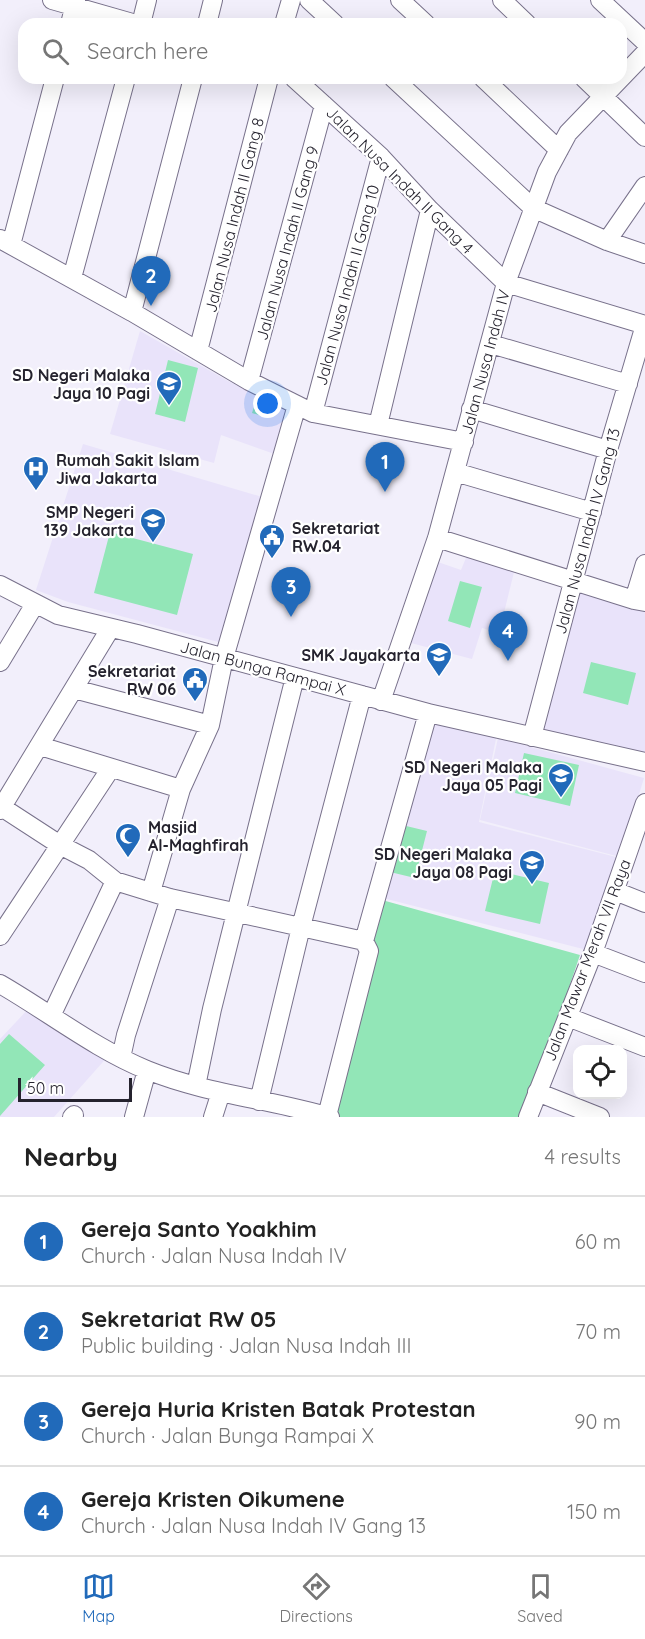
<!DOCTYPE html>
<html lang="en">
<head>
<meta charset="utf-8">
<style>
  :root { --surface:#fff; --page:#f2f2f2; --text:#222; --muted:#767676; --line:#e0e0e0; --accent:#216aba }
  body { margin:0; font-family:Quicksand,sans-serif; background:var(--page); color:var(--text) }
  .controls { position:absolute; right:18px; bottom:18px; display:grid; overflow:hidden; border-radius:12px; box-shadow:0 6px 24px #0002 }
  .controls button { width:54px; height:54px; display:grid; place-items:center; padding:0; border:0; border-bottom:2px solid var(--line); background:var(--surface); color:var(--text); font:30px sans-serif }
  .scale { position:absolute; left:18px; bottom:15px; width:114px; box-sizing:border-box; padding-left:6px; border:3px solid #25232e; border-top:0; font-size:16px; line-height:21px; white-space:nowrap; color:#25232e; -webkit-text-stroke:4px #fff; paint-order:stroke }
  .you { position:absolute; left:268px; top:404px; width:21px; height:21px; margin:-15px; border:4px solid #fff; border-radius:50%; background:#1a73e8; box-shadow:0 0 0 9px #1a73e833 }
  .badge { display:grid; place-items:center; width:39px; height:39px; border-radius:50%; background:var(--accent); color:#fff; font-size:20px; font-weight:700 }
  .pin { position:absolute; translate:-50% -50px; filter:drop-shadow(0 2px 3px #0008) }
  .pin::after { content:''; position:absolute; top:32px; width:21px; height:18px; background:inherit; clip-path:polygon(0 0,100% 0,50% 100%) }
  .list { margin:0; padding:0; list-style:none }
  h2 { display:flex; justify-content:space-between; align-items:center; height:78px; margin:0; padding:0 24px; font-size:26px }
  h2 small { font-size:20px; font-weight:400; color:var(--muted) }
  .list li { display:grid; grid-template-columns:39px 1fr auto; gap:18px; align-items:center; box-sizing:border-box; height:90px; padding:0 24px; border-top:2px solid var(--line) }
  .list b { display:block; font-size:22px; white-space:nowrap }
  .list p { margin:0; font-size:20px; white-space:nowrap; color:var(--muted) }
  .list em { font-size:20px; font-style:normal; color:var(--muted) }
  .icon { flex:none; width:33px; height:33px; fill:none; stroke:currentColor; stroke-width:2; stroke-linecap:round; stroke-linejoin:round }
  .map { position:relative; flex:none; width:645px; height:1117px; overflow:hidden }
  .search { position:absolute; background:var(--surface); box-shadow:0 6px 24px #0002; left:18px; right:18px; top:18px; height:66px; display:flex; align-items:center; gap:15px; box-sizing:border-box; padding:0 21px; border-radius:18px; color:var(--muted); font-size:22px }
  .sheet { height:438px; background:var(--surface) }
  nav { display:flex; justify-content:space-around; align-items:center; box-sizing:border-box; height:84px; border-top:2px solid var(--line); background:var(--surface); font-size:16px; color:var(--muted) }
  nav a { display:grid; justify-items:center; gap:3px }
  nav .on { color:var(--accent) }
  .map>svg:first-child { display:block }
</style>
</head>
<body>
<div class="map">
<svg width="645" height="1117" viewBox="0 0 645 1117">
  <rect width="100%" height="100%" fill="#f2effb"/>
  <!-- built -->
  <path fill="#e9e3fa" d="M140,331l88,50 66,31 -14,44 -59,-21 -7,28 -104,-29z
    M83,444l186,55 -43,145 -158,-42 -32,-12z
    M468,553l47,15 -16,65 -17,-5 -10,31 -61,-16 24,-82 26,9z
    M574,588l71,17v149l-108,-25z
    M428,716l69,18 -18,88 141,36 -33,92 -208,-53 24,-90 15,3 -15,-4z
    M498,738l146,40 -24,79 -140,-37z
    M32,1005l78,49 -56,63h-54v-78z"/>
  <!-- grass -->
  <path fill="#92e6b7" d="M168,360l30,8 -13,54 -30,-8z
    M257,397l13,5 -5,15 -13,-4z
    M110,532l83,22 -16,61 -83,-22z
    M460,581l22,6 -12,41 -22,-7z
    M591,662l45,11 -8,32 -45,-12z
    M524,753l55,12 -9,41 -55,-13z
    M402,825l25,6 -12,47 -25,-6z
    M495,870l54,13 -9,41 -55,-13z
    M382,900l198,55 -55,162h-191z
    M9,1034l36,31 -45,51v-72z"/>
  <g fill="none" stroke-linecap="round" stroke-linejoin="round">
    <defs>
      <path id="minor" d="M52,0l84,24
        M309,0l26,24
        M400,0l26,24
        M502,0l25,24
        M600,0l45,42
        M70,24l6,-24
        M141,24l6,-24
        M207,24l6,-24
        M284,24l7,-24
        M294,78l87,79 49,53 76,73 139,42
        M393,78l140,130 74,33 38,13
        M483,78l76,72
        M584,78l61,59
        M0,239l132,73 117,69 64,32 151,29
        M607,241l38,-55
        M11,245l44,-167
        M72,278l54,-200
        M132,312l61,-234
        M491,344l137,40
        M198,351l71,-273
        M249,381l75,-276
        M471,409l137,41
        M313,413l68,-256
        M378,425l52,-215
        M455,472l137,40
        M437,538l197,62 11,2
        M0,585l58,30 79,19 291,79 217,49
        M634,600l11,-36
        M0,662l35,-58
        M74,689l136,36
        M381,701l56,-163 69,-255 41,-111 21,-39 77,-80
        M532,737l76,-287 37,-125
        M40,746l141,43
        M0,806l60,39 29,15 26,21 55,17 194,43
        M0,810l110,-181
        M615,891l30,12
        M151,892l30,-103 29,-64 14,-67 73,-253
        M0,936l111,-168
        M593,953l52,20
        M0,984c47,27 97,66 147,86 59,24 122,29 183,47
        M52,1014l63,-133
        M568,1017l77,30
        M121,1058l5,-23 44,-137
        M196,1086l16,-77 83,-332
        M537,1092l63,25
        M259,1101l42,-174 61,-232
        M327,1116l42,-165 -5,-10 64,-228
        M72,1117l2,-2
        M134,1117l13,-47
        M213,1117l8,-25
        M528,1117l65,-164 52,-150"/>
    </defs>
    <!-- minor casing -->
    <use href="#minor" stroke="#78718b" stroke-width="20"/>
    <!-- minor -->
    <use href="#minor" stroke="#fff" stroke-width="18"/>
  </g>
  <!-- icons -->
  <defs>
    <symbol id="school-pin" viewBox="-11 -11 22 30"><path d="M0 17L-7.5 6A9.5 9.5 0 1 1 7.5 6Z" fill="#216aba" stroke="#fff"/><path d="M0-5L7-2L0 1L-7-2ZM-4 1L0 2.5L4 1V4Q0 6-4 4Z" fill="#fff"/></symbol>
    <symbol id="hospital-pin" viewBox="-11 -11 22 30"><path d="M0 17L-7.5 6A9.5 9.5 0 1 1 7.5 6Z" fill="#216aba" stroke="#fff"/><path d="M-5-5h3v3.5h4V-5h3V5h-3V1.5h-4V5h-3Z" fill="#fff"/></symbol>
    <symbol id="civic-pin" viewBox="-11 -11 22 30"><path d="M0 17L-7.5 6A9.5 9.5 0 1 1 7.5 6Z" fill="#216aba" stroke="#fff"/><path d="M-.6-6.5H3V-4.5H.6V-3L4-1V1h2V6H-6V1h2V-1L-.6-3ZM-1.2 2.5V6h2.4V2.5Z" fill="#fff"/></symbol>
    <symbol id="mosque-pin" viewBox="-11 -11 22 30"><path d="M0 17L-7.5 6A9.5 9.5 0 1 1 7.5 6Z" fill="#216aba" stroke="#fff"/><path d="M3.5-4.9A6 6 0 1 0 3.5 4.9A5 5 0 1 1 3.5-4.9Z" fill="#fff"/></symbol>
  </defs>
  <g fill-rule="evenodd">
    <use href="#school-pin" x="154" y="369" width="30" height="40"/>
    <use href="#hospital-pin" x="21" y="454" width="30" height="40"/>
    <use href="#school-pin" x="138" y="506" width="30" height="40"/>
    <use href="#civic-pin" x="257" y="522" width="30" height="40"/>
    <use href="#school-pin" x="424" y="640" width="30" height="40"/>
    <use href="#civic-pin" x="180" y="665" width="30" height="40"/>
    <use href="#school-pin" x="546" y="761" width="30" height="40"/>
    <use href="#mosque-pin" x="113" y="821" width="30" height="40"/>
    <use href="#school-pin" x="517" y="848" width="30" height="40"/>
  </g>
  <g text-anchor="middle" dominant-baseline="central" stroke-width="4.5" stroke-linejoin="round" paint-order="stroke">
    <!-- street labels -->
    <g font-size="16" fill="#25232e" stroke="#fff">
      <text transform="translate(400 180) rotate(45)">Jalan Nusa Indah II Gang 4</text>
      <text transform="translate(234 215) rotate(-76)">Jalan Nusa Indah II Gang 8</text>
      <text transform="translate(287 243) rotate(-75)">Jalan Nusa Indah II Gang 9</text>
      <text transform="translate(347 285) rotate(-75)">Jalan Nusa Indah II Gang 10</text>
      <text transform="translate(485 362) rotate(-75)">Jalan Nusa Indah IV</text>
      <text transform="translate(587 531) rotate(-75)">Jalan Nusa Indah IV Gang 13</text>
      <text transform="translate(263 668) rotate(15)">Jalan Bunga Rampai X</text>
      <text transform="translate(587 960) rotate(-69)">Jalan Mawar Merah VII Raya</text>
    </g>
    <!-- poi labels -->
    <g font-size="16" font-weight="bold" fill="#25232e" stroke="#fff" text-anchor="end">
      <text x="150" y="375">SD Negeri Malaka<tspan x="150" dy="18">Jaya 10 Pagi</tspan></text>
      <text x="56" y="460" text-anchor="start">Rumah Sakit Islam<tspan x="56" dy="18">Jiwa Jakarta</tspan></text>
      <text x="134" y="512">SMP Negeri<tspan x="134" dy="18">139 Jakarta</tspan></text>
      <text x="292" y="528" text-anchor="start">Sekretariat<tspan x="292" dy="18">RW.04</tspan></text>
      <text x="420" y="655">SMK Jayakarta</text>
      <text x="176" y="671">Sekretariat<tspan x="176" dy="18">RW 06</tspan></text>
      <text x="542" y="767">SD Negeri Malaka<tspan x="542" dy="18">Jaya 05 Pagi</tspan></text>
      <text x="148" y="827" text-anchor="start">Masjid<tspan x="148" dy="18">Al-Maghfirah</tspan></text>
      <text x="512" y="854">SD Negeri Malaka<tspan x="512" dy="18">Jaya 08 Pagi</tspan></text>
    </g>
  </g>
</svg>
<div class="controls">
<button><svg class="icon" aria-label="locate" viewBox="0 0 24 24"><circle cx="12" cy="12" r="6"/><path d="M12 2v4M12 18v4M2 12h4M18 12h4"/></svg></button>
</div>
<div class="scale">50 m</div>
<div class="you"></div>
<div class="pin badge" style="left:385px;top:492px">1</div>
<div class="pin badge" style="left:151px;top:306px">2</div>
<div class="pin badge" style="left:291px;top:617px">3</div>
<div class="pin badge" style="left:508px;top:661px">4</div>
<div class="search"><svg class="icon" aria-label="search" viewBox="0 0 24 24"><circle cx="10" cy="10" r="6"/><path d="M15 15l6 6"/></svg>Search here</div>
</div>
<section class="sheet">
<h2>Nearby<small>4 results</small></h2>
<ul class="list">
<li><span class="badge">1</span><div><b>Gereja Santo Yoakhim</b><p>Church · Jalan Nusa Indah IV</p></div><em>60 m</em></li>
<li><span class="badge">2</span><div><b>Sekretariat RW 05</b><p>Public building · Jalan Nusa Indah III</p></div><em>70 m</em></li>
<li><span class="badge">3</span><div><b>Gereja Huria Kristen Batak Protestan</b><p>Church · Jalan Bunga Rampai X</p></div><em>90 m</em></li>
<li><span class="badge">4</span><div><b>Gereja Kristen Oikumene</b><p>Church · Jalan Nusa Indah IV Gang 13</p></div><em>150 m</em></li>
</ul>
</section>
<nav>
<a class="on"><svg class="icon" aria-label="map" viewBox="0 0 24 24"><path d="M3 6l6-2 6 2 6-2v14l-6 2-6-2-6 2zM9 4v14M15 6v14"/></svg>Map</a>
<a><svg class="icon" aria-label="directions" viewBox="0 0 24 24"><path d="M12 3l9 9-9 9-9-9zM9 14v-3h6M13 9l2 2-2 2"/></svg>Directions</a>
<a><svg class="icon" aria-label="saved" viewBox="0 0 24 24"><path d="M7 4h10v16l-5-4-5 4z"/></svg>Saved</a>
</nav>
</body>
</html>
